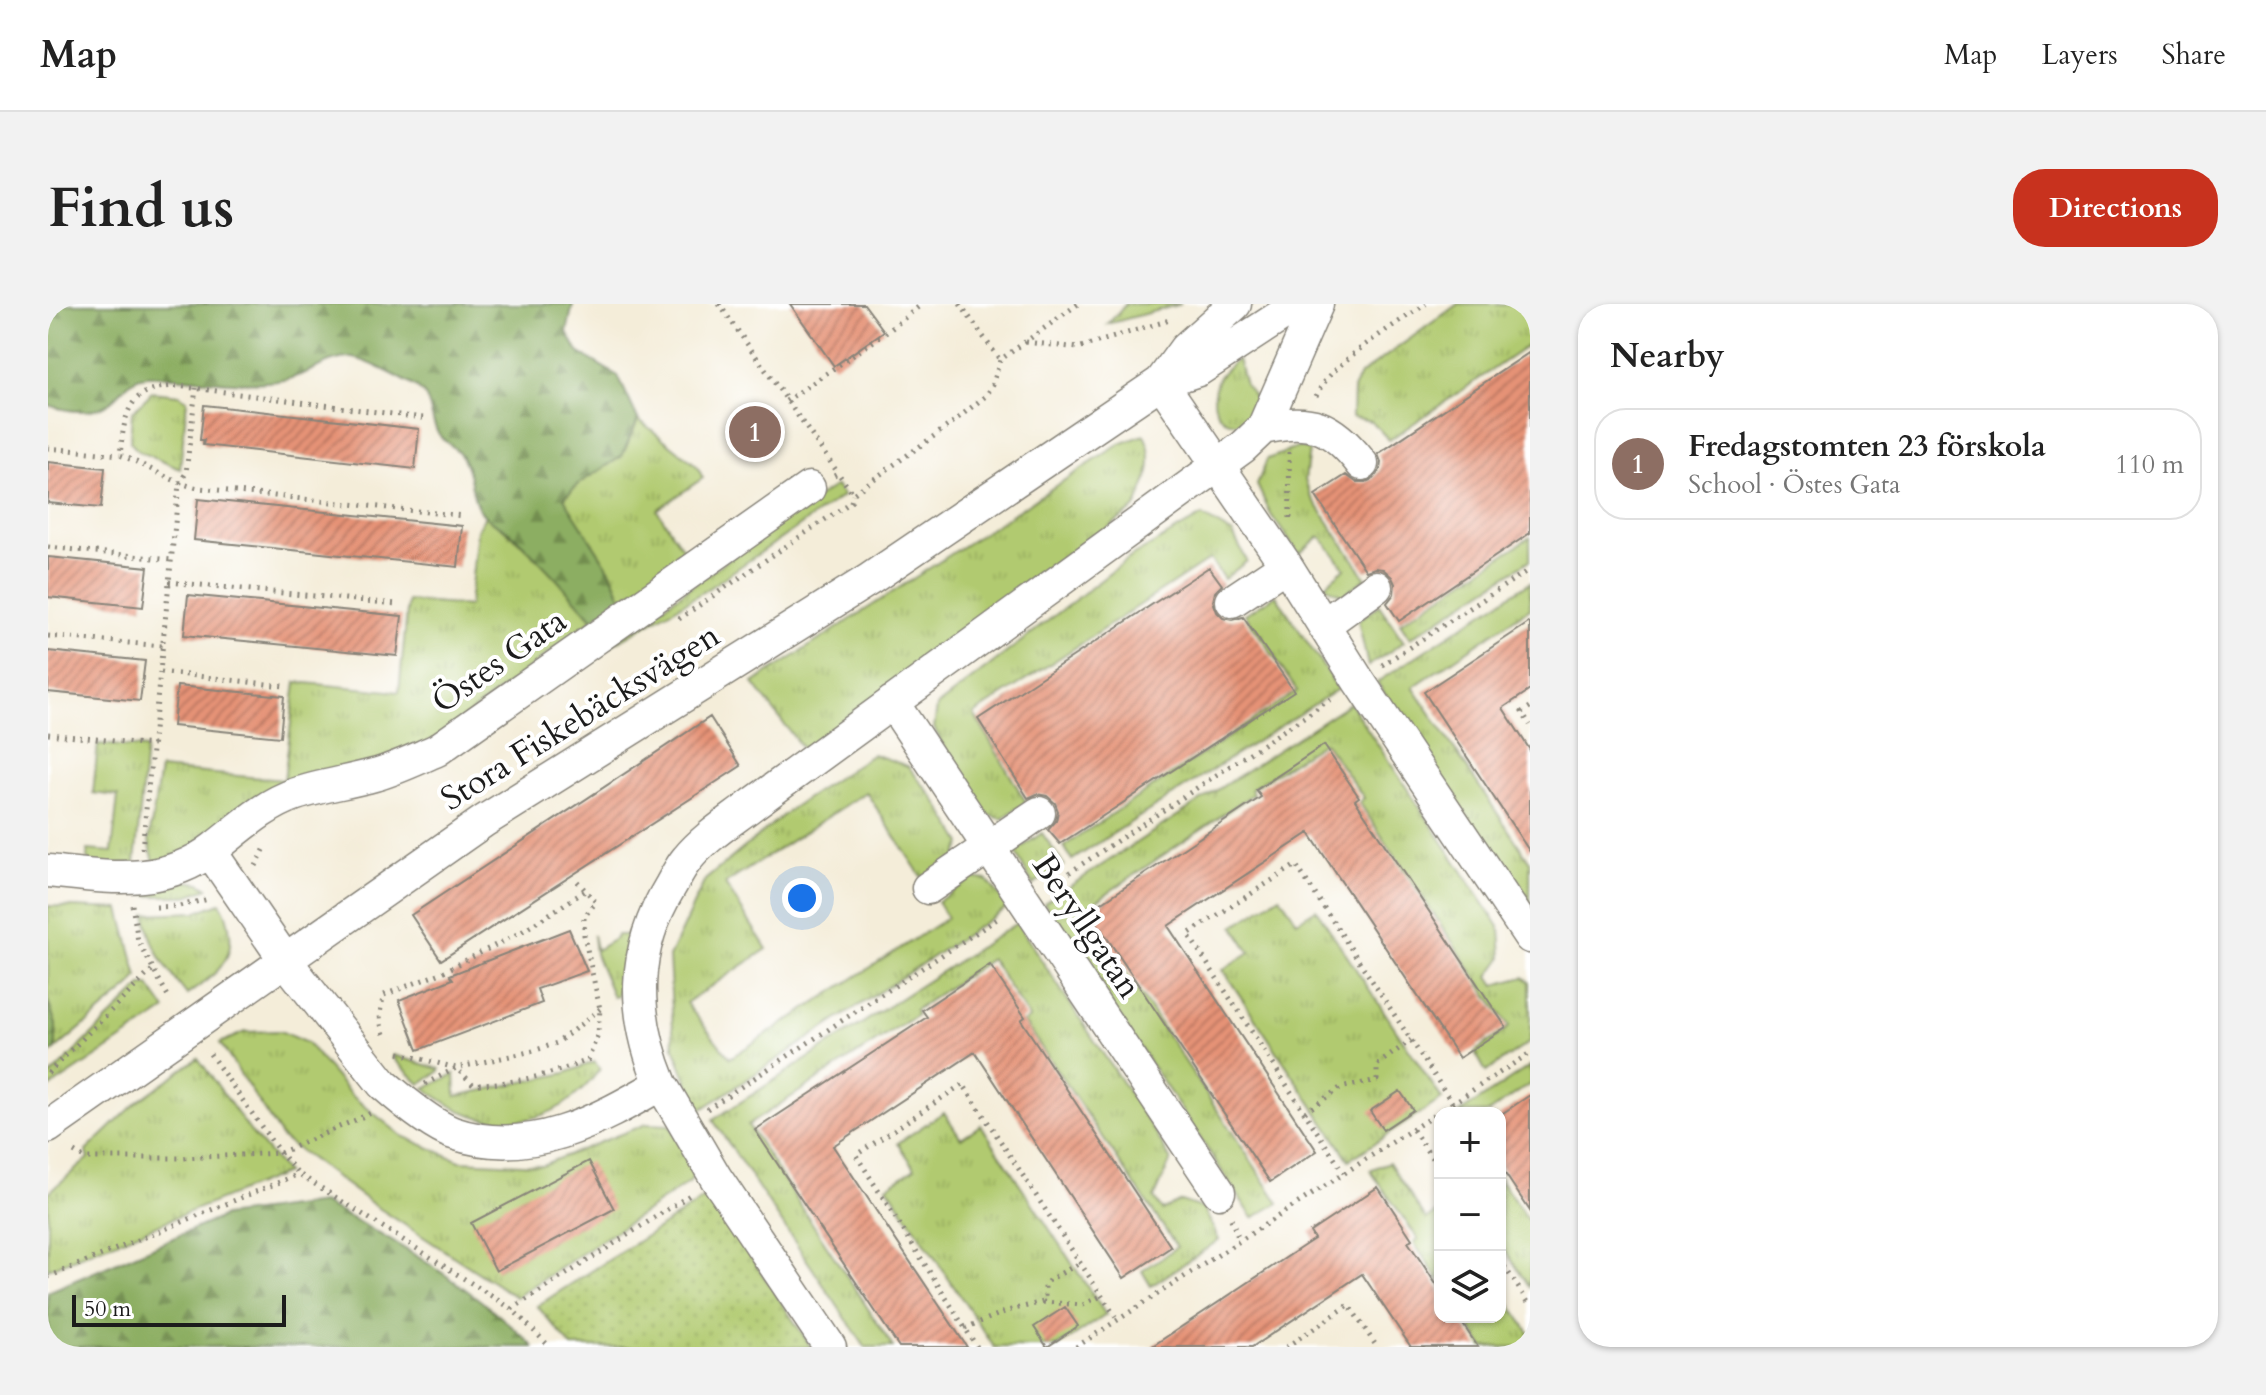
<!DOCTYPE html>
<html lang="en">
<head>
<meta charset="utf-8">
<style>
  :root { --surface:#fff; --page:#f2f2f2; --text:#222; --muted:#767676; --line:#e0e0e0; --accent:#c8321e }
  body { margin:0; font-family:Cardo,serif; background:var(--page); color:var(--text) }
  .controls { position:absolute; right:24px; bottom:24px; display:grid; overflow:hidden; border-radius:16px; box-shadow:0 2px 6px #0004 }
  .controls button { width:72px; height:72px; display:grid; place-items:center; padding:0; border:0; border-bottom:2px solid var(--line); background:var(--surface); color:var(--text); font:40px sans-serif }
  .scale { position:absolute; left:24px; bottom:20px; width:214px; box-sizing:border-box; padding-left:8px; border:4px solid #1c1c1c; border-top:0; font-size:22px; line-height:28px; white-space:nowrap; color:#1c1c1c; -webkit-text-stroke:6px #fff; paint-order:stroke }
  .you { position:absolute; left:754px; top:594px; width:28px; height:28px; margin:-20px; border:6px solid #fff; border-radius:50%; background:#1a73e8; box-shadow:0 0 0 12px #1a73e833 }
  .badge { display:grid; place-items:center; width:52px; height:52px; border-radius:50%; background:var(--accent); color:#fff; font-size:26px; font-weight:700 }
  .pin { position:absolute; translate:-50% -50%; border:4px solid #fff; box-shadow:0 2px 8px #0006 }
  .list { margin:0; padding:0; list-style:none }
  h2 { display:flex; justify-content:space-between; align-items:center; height:104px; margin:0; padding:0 32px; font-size:34px }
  h2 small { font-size:26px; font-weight:400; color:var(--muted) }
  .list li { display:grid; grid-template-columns:52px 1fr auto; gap:24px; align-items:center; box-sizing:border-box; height:112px; margin:0 16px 16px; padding:0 16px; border:2px solid var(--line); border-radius:32px }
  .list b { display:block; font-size:30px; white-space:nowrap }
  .list p { margin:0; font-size:26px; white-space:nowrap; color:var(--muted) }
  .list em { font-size:26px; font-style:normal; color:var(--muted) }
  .icon { flex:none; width:44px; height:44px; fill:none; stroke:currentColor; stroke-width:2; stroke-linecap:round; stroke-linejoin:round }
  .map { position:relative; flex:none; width:1482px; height:1043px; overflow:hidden; border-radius:32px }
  header { display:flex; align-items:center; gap:48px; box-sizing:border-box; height:112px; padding:0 40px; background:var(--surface); border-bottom:2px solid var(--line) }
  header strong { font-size:38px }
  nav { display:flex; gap:44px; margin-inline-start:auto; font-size:28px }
  .intro { display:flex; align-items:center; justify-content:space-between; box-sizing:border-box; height:192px; padding:0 48px }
  h1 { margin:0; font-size:56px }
  .button { padding:20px 36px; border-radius:32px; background:var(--accent); color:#fff; font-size:28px; font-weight:700 }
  main { display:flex; gap:48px; padding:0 48px }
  aside { flex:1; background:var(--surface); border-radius:32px; box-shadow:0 2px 6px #0004 }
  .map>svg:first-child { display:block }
</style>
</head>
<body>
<header>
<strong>Map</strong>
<nav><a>Map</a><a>Layers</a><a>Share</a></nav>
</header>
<div class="intro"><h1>Find us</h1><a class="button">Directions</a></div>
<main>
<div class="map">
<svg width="1482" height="1043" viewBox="0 0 1482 1043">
  <defs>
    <pattern id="grass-tufts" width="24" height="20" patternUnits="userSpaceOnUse" patternTransform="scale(2)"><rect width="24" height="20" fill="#b1ca6f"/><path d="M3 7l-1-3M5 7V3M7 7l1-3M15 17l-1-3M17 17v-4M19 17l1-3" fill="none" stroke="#98ad60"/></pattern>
    <pattern id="forest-firs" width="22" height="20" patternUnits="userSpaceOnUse" patternTransform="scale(2)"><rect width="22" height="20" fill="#8cae62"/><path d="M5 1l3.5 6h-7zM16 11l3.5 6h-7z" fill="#728d50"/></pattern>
    <pattern id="garden-dots" width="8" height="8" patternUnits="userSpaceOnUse" patternTransform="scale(2)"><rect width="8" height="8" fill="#b1ca6f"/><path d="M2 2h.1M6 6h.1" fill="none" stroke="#98ad60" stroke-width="1.8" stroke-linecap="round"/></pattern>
    <pattern id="building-hatch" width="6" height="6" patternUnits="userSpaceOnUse" patternTransform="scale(2)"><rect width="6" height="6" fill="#e59276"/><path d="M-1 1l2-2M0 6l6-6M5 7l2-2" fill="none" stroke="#b97660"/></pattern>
  </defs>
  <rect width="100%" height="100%" fill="#fff"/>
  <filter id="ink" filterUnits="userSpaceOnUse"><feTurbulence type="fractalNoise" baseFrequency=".0125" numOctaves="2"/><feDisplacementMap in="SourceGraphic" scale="16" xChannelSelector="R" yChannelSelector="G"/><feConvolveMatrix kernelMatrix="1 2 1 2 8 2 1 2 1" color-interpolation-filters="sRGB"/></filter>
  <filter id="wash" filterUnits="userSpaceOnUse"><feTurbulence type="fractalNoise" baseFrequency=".006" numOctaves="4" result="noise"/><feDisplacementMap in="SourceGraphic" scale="32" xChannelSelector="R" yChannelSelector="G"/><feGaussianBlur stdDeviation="1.8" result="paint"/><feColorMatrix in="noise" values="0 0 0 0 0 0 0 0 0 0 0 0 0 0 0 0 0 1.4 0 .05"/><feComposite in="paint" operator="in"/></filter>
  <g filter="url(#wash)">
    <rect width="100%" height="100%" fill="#f4edd9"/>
    <!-- grass -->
    <path fill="url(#grass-tufts)" stroke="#667346" stroke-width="2" d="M1078,0h55l-73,20z
      M1410,0h72v40l-141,96 -18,-19 -19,-4 1,-28 7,-14z
      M1190,55l7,26 14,17 -13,19c-29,10 -39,-22 -27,-44 5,-8 12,-13 19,-18z
      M104,88l27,3 8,5 -7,69 -42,-18 -8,-9 2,-30z
      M590,115l58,46 7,13 -46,32 32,48 -67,40 -11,-26 -48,-74 15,-14 44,-28z
      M1096,131c13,26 3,48 -9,73l-332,241 -50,-66 367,-239z
      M1251,143l10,3 -4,30 6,16 55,82 -23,17 -19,-9 21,-18 -25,-32 -21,18 -28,-39 -14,-30 10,-26z
      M788,182l7,10 -137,94 -109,64 202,-146z
      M437,212c42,27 75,65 108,103l-154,118 -243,112 -42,14 -5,-23 11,-71 124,11 12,-98 103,10 9,-91 61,5 8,-76z
      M1154,212l31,18 14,27 -23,18 -14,-20 -236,155 52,88 -24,17 -14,-4 -28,-38 -26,-49 3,-22 195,-150z
      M1482,233v23l-120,78 -10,-15z
      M1482,278v26l-117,79 117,175v50l-153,-230z
      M1228,291l62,94 -266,171 -8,-14 233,-155 -52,-77z
      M1331,301l25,37 -36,24 -10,-45z
      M1302,399l150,225 2,30 -13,18 6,9 29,-8 6,5v60l-44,30 -11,-20 34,-25 -150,-225 5,-4 -40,-56 -73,47 2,5 -169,115 195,294 -26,15 -209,-315z
      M50,440l48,4 -11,115 -42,2 -6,-6 1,-9 24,2 6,-56 -25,-3z
      M825,450l35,12 29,36 25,41 -6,14 -34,21 -56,-86 -141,92 42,65 -81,54 44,55 217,-140 -10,-16 36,-24 14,2 21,27 -309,204 -25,-64 -5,-90 36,-77 87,-72z
      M994,529l22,32 -31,20 -18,-33z
      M137,577l15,2 8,5 -21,8h-38l-5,-3z
      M1232,592l17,25 19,-12 126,190 -93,61 -126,-190 27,-18 -16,-26z
      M172,599c7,9 9,21 10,31 4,30 -21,45 -43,61 -20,-26 -37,-47 -41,-81l50,-2z
      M0,602l72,3 18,68 -6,8 -76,64v-24l-8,-24z
      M969,619l139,211 15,26 -17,38 8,12 19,-9 23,8 15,31 -68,46 -9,-15 35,-24 -153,-225 5,-4 -38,-59 -76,51 2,5 -169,110 145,222h-28l-152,-227z
      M581,625l-12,67 -4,1 -18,-43 -2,-19 3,15 20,-12 1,-3h8z
      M94,682h7l17,24 -118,79v-11z
      M232,727l27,12 44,52 51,41 58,25 82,4 104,-41 23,1 27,44 -6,13 -174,115 -142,-92 -92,-67 -62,-95 25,-11z
      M345,751l47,14v2l-20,13 -28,-27z
      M150,754l52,73 36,42 -238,96v-76l41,-35 -3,-7 51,-49z
      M546,758l6,7c-45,63 -116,68 -175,19l30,-14 1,22 110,-23z
      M1482,762v18l-42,29h-28z
      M896,808l17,26 20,-13 125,190 -48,32h-64l-107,-161 28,-18 -17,-25z
      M1341,858l37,57 14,-8v71l-26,-39 4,-4 -48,-69z
      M1452,875l30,45v63l-30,-44z
      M1452,985l30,45v13h-47l-20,-30h37z"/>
    <!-- forest -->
    <path fill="url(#forest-firs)" stroke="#54653f" stroke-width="2" d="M0,0h525l-6,28 11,20 40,24 20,43 -16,37 -44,28 -14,14 47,74 11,26 -29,21c-26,-29 -52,-58 -80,-84 -9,-8 -22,-12 -30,-21 -14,-15 -9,-38 -20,-56 -4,-9 -15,-13 -22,-21 -11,-13 -8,-31 -18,-44 -8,-9 -59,-34 -70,-35 -27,-1 -44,18 -69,22 -43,7 -85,-2 -127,-4 -31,-2 -30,15 -50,28 -18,11 -41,7 -59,1z
      M0,697l8,24v24l-8,7z
      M274,899c76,39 150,83 212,144h-486v-55l176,-76z"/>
    <!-- garden -->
    <path fill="url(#garden-dots)" stroke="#667346" stroke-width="2" d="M662,891l101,152h-239l-35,-41z"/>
    <g id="blocks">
      <!-- building -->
      <path fill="url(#building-hatch)" d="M742,0h74l20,27 -50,35z
        M1482,48v181l-131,88 -12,-18 7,-9 1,-10 -3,-7 -9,-8 -8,-1 -9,3 -51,-76 31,-20 10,7h10l7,-3 7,-9 1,-8 -3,-8z
        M156,101l215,24 -4,40 -212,-24 1,-5h-4z
        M0,158l57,6 -4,40 -53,-5z
        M150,195l264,27 -4,41 -264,-27z
        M0,253l100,10 -5,40 -95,-10z
        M1161,263l13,18 -7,7 -2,9 4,11 6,6 9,2 11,-3 51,74 -234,153 -12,-14 8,-9 2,-10 -3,-8 -8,-7 -10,-2 -9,4 -50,-79z
        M140,291l214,21 -5,40 -213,-21z
        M1482,318v68l-27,18 27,42v102l-106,-160z
        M0,347l97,10 -5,40 -92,-9z
        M129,382l107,10 -4,41 -107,-11z
        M662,413l31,49 -300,194 -30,-45z
        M1276,441l35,52 -4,3 151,227 -47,31 -150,-225 -141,93 149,225 -47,31 -181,-271 172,-114 -5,-7z
        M521,625l18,42 -50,18 5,14 -124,47 -19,-50 54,-21 -3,-4z
        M942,661l35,52 -4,3 150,227 -47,31 -149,-226 -142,94 134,201h-68l-144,-217 172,-113 -5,-7z
        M1352,787l13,19 -30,20 -13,-19z
        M1482,791v116l-30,-45v-51z
        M541,857l25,48 -118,62 -25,-48z
        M1330,883l34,52 -4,3 32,48v27h18l20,30h-67l-49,-73 -110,73h-101l163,-108 -4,-7z
        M1017,1003l13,19 -31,21 -13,-20z"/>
    </g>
  </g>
  <g filter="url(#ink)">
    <use href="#blocks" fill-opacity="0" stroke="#88847a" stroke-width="2"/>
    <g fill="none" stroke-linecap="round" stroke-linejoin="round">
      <defs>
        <path id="minor" d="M1113,78l125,183 72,115 172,257
          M1113,78l24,-33 50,-45
          M1215,124c47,-11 69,-3 99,36
          M1184,297l54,-36
          M1277,320l51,-37
          M844,398l327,490
          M162,547l75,109 98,124c16,14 50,42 70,49 76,26 144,-12 208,-49 -29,-70 -30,-133 10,-199 5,-9 10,-19 16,-26 18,-22 44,-38 66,-55l490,-357 20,-19 54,-124
          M0,567c59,6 115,17 166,-23 26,-20 50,-43 82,-54 25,-8 52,-12 78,-19 22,-6 42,-16 63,-25l372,-262
          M880,584l111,-75
          M613,780l55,94 114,169
          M0,823l436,-306 386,-242 291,-197 37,-12 101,-66"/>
      </defs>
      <!-- minor casing -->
      <use href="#minor" stroke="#88847a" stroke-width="35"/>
      <!-- path -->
      <path stroke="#88847a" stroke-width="5" stroke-dasharray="2 6" stroke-linecap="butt" d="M671,0l117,166
        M912,0l40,56
        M978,38l52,6 95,-29
        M1268,92c15,-34 79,-71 110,-92
        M738,97l101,-69 35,-28
        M375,114l-245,-32c-50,1 -53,25 -58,69 27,10 51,28 79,33l265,28
        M0,144l72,7
        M1241,148l1,66
        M786,171l4,-2 15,21 95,-68 39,-31 6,-11 7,-24 78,-56
        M0,243l124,13
        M121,278l228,22
        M631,315l172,-117 2,-8
        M0,332l115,10
        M1334,361l148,-96
        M113,368l123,14
        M1482,403l-8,5 8,13
        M0,430l105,11
        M94,545l37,-365 7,-11 10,-85
        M208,562l10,-20
        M1001,582l285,-189
        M84,601l6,36 30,55
        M108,603l23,-1 30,-7
        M336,730c-6,-15 -4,-24 0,-39l57,-22 82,-42 62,-40
        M351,749l57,15 77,-17 24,-8 43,-34
        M162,750l70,99 19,21 213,135 38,38
        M0,769l105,-104
        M377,780l31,-16 17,16c41,0 78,-9 115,-24l10,-26 2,-25 -16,-74v-18l12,-15 -20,-22
        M659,805l293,-192
        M1257,808l35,-24 37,-8v-15l34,-25
        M1365,826l27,40
        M26,848l10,6h99l97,-5 91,-40
        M1296,869l-156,-239 108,-69 157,239
        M1183,915l8,21
        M1452,956l30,45
        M0,973l251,-103
        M995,998l40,3 18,-9
        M464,1005l181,-116
        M917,1024l42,-17 36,-9 2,-5v-11l4,-6 31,-17
        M929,1043l-121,-192 107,-71 154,235
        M1028,1043l454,-294
        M1238,1043l63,-42 28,42"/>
      <!-- minor -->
      <use href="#minor" stroke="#fff" stroke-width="32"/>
    </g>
  </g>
  <g text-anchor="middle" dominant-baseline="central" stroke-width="8" stroke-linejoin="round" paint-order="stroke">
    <!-- street labels -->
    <g font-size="34" fill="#1c1c1c" stroke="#fff">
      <text transform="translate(451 357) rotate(-35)">Östes Gata</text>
      <text transform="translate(532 413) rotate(-32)">Stora Fiskebäcksvägen</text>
      <text transform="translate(1039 622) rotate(56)">Beryllgatan</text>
    </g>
  </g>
</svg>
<div class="controls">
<button>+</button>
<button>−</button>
<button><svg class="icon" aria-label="layers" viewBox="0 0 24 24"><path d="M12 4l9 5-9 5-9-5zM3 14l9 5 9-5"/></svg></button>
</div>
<div class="scale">50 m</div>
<div class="you"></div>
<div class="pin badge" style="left:707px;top:128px;background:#8d6e63">1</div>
</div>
<aside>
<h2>Nearby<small></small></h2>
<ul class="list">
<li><span class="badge" style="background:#8d6e63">1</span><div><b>Fredagstomten 23 förskola</b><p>School · Östes Gata</p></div><em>110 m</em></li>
</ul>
</aside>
</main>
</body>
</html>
